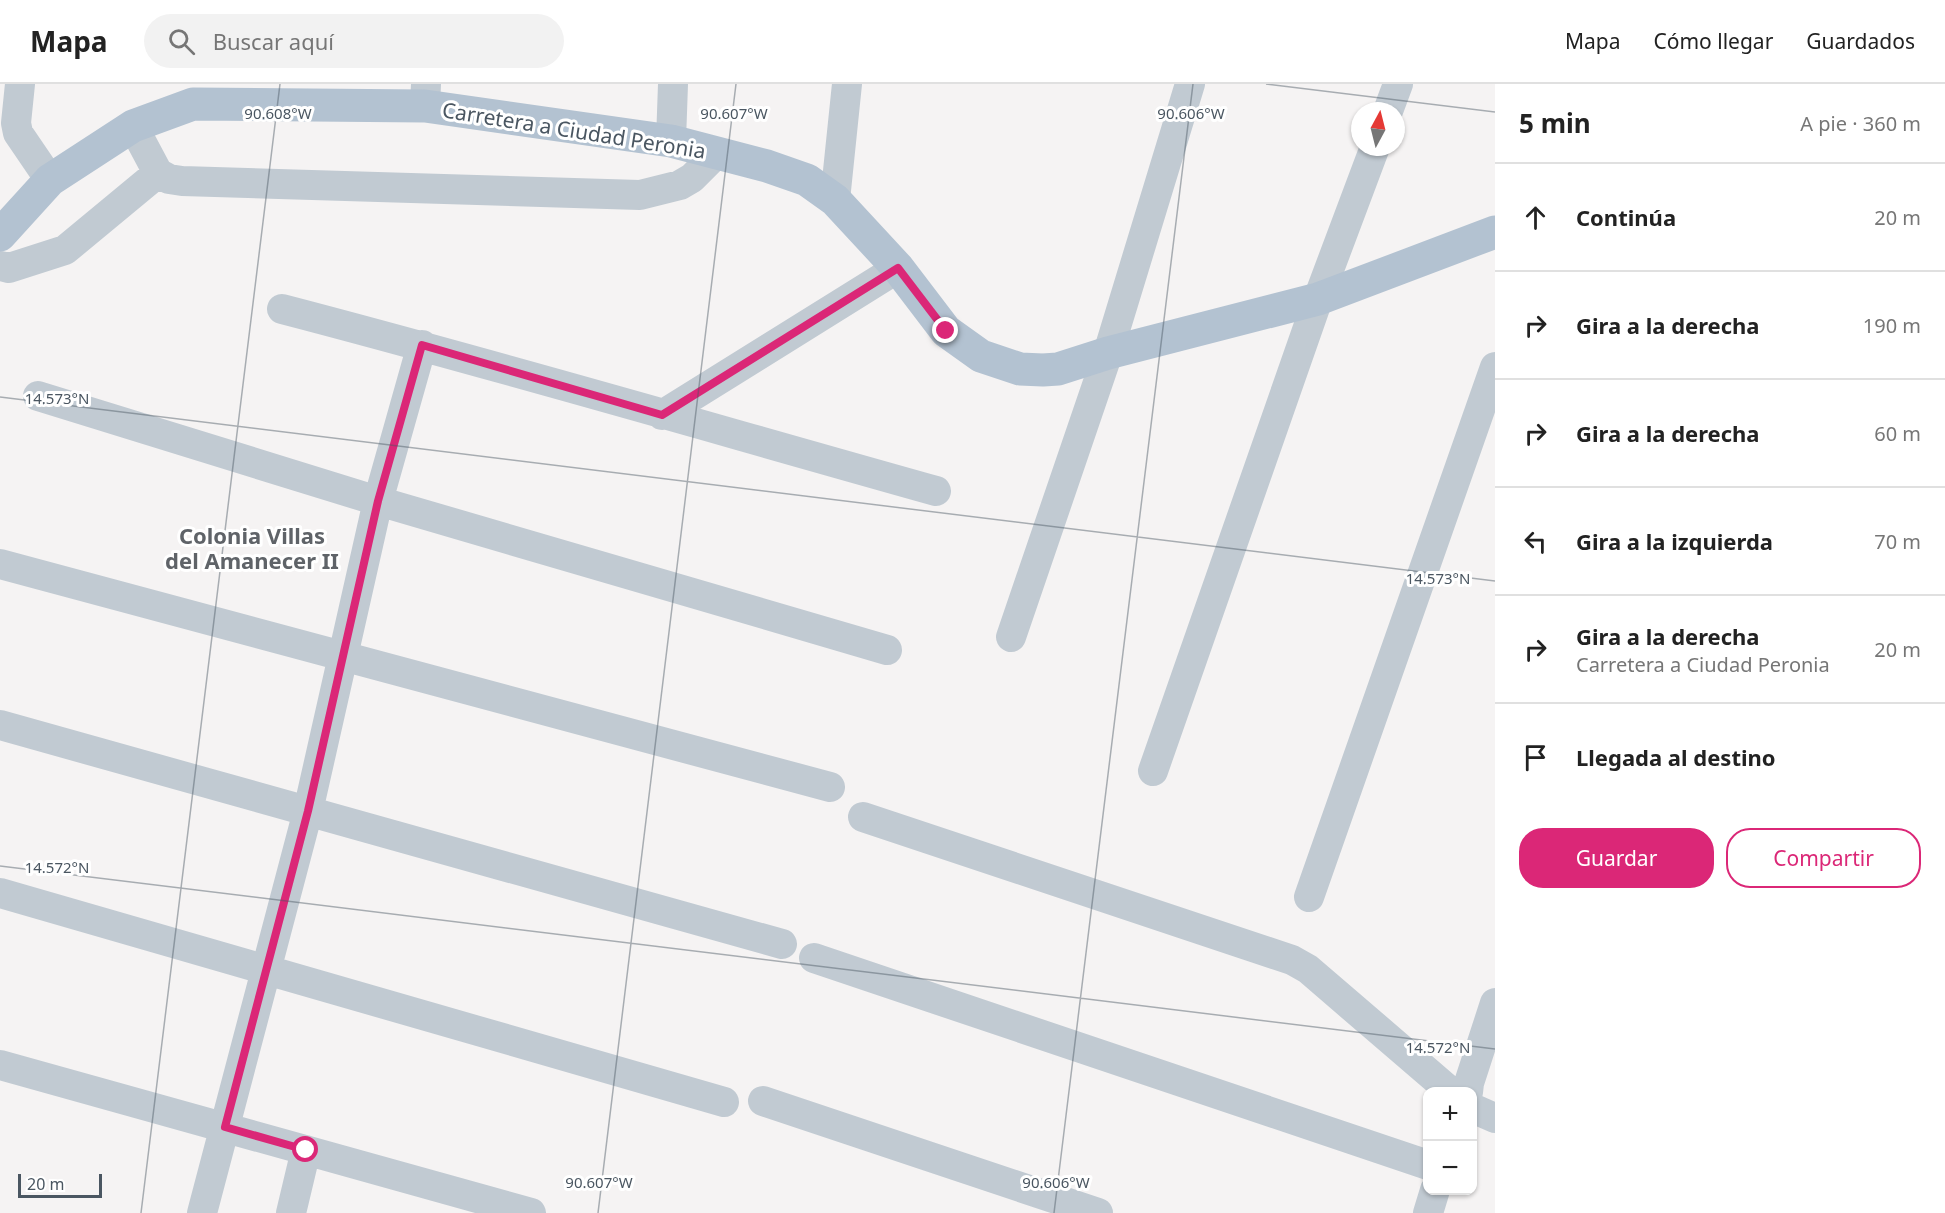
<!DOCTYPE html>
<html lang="es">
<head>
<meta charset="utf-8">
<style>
  :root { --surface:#fff; --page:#f2f2f2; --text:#222; --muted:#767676; --line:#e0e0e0; --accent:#db2777 }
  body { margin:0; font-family:"Noto Sans",sans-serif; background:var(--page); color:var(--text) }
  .controls { position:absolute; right:18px; bottom:18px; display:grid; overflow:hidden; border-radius:12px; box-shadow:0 2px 4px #0004 }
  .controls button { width:54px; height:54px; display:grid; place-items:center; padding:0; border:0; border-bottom:2px solid var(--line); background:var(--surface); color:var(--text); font:30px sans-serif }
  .compass { position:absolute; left:1351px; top:18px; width:54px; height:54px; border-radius:50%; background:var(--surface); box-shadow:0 2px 4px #0004; rotate:7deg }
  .scale { position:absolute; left:18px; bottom:15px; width:84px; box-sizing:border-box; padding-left:6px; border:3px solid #4a5661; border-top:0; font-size:16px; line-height:21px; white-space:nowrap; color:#4a5661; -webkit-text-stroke:4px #fff; paint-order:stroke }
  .stop { position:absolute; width:18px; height:18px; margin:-14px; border:4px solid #db2777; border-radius:50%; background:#fff }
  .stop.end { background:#db2777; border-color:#fff; box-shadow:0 2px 6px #0008 }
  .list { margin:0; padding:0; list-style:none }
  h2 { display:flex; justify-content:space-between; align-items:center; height:78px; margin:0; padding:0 24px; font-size:26px }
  h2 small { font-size:20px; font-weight:400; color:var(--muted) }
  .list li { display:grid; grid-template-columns:39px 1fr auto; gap:18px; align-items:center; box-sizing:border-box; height:108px; padding:0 24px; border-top:2px solid var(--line) }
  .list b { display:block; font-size:22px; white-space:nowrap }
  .list p { margin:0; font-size:20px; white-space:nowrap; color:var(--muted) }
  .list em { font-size:20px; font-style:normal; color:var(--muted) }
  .actions { display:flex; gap:12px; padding:18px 24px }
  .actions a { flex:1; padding:14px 0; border:2px solid var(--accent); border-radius:24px; text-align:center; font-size:21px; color:var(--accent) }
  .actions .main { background:var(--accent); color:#fff }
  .icon { flex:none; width:33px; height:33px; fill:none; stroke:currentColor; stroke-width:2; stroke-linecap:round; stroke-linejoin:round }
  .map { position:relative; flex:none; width:1495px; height:1129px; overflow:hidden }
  header { display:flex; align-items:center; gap:36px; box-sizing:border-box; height:84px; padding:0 30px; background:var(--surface); border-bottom:2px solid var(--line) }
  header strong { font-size:28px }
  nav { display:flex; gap:33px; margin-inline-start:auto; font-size:21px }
  .search { width:420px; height:54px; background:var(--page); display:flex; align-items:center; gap:15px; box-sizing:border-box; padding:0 21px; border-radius:33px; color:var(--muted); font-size:22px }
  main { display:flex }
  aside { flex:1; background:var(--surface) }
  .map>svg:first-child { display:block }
</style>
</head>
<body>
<header>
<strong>Mapa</strong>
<div class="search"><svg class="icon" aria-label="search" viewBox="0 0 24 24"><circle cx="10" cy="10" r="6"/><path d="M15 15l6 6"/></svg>Buscar aquí</div>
<nav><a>Mapa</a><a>Cómo llegar</a><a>Guardados</a></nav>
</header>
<main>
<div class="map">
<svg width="1495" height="1129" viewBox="0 0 1495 1129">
  <rect width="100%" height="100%" fill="#f5f3f3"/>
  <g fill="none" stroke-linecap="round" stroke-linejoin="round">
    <!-- minor -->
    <path stroke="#c1cad2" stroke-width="30" d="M20,0l-4,39 2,10 32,47
      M425,22l1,-22
      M1388,27l10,-27
      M133,42l25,47 11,6 13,2 458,14 40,-10 12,-7 25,-25
      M671,57l2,-57
      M835,116l12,-116
      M0,182l9,2 56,-18 93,-77
      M282,225c219,57 436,121 654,182
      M38,312l340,105 509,149
      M662,331l236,-147
      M0,480l830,223
      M1011,553l97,-284 82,-269
      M0,641l782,219
      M1153,687l165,-472 57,-152
      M863,733l429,143 16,9 143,123
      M0,809l724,209
      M1309,813l186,-530
      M814,874l614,207
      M0,981l531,148
      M1468,1008l1,-9 26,-80
      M763,1017l335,112
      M1472,1024l23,10
      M202,1129l106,-402 70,-310 44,-156
      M291,1129l15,-63
      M1428,1129l7,-23"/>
    <!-- major -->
    <path stroke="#b3c2d1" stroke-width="33" d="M0,151l50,-55 83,-54 60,-22 232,2 246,35 96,25 40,14 28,20 63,68 48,63 35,25 39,13 23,1 15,-1 50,-16 210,-54 177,-67"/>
  </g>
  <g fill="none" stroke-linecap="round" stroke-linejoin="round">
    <!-- route -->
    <path stroke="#db2777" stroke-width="8" d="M306,1066l-81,-23 83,-316 70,-310 44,-156 240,70 236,-147 48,63"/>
  </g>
  <!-- ticks -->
  <path fill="none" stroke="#4a5661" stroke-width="1.5" stroke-opacity="0.45" d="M1266,0l229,28M0,313l1495,184M0,782l1495,183M141,1129l139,-1129M598,1129l138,-1129M1054,1129l139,-1129"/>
  <g text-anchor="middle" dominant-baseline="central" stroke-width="6" stroke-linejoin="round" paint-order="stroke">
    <!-- street labels -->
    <g font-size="21" fill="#4a5661" stroke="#fff">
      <text transform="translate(574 46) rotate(9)">Carretera a Ciudad Peronia</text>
    </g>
    <!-- neighbourhood labels -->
    <g font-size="22" font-weight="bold" fill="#5f6368" stroke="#fff">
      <text x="252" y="451">Colonia Villas<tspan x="252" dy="25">del Amanecer II</tspan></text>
    </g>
  </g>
  <g font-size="15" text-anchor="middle" fill="#4a5661" stroke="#fff" stroke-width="6" stroke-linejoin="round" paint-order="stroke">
    <text x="278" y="35">90.608°W</text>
    <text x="734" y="35">90.607°W</text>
    <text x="1191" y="35">90.606°W</text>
    <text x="57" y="320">14.573°N</text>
    <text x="1438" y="500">14.573°N</text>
    <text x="57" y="789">14.572°N</text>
    <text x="1438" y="969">14.572°N</text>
    <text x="599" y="1104">90.607°W</text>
    <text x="1056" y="1104">90.606°W</text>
  </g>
</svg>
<div class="controls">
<button>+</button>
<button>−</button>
</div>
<svg class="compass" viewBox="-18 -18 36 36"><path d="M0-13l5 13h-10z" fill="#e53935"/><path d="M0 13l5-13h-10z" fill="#767676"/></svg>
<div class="scale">20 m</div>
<div class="stop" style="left:306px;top:1066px"></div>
<div class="stop end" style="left:946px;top:247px"></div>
</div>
<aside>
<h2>5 min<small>A pie · 360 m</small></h2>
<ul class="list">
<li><svg class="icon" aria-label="ahead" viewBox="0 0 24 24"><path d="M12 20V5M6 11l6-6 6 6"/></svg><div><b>Continúa</b></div><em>20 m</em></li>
<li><svg class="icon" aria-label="right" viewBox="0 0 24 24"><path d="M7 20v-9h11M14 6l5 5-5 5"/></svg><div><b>Gira a la derecha</b></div><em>190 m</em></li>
<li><svg class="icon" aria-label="right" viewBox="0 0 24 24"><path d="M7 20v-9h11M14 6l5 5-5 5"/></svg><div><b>Gira a la derecha</b></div><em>60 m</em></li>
<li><svg class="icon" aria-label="left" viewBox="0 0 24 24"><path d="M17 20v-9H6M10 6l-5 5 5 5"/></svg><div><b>Gira a la izquierda</b></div><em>70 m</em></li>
<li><svg class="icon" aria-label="right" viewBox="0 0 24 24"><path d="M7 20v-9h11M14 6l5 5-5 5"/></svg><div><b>Gira a la derecha</b><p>Carretera a Ciudad Peronia</p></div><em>20 m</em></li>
<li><svg class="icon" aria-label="arrive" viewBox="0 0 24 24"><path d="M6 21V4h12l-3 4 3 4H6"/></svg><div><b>Llegada al destino</b></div></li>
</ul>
<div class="actions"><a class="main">Guardar</a><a>Compartir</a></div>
</aside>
</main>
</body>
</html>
